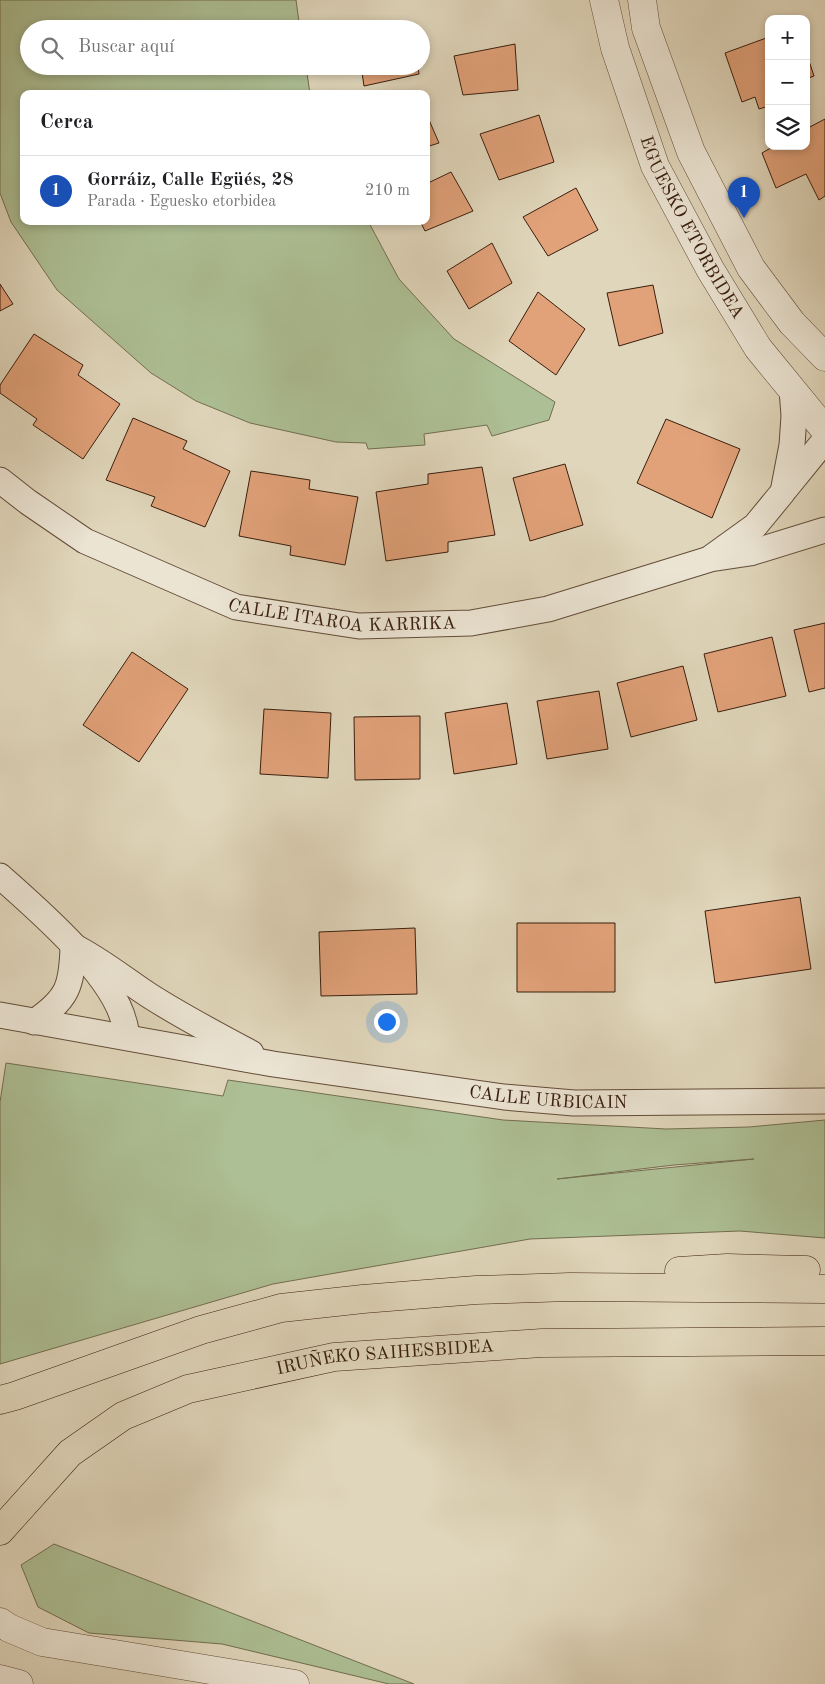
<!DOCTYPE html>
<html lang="es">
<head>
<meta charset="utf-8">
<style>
  :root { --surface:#fff; --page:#f2f2f2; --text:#202124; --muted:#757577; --line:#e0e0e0; --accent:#8f2418 }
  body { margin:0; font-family:"Old Standard TT",serif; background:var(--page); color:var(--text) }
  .controls { position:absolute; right:15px; top:15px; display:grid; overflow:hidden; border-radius:10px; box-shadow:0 2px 8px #0003 }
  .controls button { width:45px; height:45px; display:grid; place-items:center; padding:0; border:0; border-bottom:1px solid var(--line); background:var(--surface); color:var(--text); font:25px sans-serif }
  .you { position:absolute; left:386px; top:1021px; width:18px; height:18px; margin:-12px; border:4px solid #fff; border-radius:50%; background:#1a73e8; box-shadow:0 0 0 8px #1a73e833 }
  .badge { display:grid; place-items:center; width:32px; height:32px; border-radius:50%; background:var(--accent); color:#fff; font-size:16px; font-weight:700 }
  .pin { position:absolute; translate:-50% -41px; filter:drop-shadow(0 1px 2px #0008) }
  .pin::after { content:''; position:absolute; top:26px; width:18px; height:15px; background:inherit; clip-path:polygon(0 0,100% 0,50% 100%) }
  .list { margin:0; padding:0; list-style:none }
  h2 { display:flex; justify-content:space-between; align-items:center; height:65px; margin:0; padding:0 20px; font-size:21px }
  h2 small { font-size:16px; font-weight:400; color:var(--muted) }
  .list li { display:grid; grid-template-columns:32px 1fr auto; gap:15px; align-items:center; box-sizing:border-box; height:70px; padding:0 20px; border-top:1px solid var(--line) }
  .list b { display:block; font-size:19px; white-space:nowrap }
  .list p { margin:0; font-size:16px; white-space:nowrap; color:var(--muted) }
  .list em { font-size:16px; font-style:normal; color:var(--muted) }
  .icon { flex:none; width:28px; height:28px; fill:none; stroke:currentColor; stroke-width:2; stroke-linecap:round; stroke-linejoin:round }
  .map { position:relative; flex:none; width:825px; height:1684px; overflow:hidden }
  .search { position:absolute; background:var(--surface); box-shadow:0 2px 8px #0003; left:20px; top:20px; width:410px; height:55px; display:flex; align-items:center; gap:12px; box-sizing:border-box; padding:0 18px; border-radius:28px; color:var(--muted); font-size:19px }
  .panel { position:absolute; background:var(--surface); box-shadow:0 2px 8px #0003; left:20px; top:90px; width:410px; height:135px; border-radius:10px }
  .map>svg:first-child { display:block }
</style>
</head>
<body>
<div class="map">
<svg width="825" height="1684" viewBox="0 0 825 1684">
  <rect width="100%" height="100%" fill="#e0d6bb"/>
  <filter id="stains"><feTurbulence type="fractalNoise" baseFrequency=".004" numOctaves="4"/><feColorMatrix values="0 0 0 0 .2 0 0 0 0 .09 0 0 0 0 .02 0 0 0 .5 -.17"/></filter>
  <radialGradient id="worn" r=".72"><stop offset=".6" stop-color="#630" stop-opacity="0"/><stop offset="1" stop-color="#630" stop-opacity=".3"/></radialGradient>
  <!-- green -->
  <path fill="#adbf94" stroke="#736e50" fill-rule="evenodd" d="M0,0h296l4,29h-271v37h277l4,28h-286v127h344l31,58 55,60 101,63 -6,18 -57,16 -5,-11 -63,9 1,11 -57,4 -2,-6 -30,-1 -86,-19 -54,-22 -45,-28 -94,-83 -46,-68 -11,-29z
    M6,1063l217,33 5,-16 275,40 163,9 83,-2 76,-7v118l-85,-7 -210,8 -257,45 -273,80v-262zM754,1159l-197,20 117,-14z
    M54,1544l360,140h-25l-167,-40 -133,-11 -51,-26 -17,-42z"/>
  <!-- building -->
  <path fill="#e1a179" stroke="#391e0d" d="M769,37v69l-10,3 -4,-12 -13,5 -17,-49z
    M515,44l3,46 -55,5 -9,-39z
    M806,52l8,24 -8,3z
    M361,66h57l1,8 -55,12z
    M426,113l13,30 -13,4z
    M539,115l15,47 -55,18 -19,-46z
    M825,119v77l-6,4 -13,-26 -30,14 -14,-35 12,-7h32v-17z
    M451,172l22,39 -48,20 -5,-10h6v-37z
    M576,188l22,42 -50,26 -25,-39z
    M492,243l20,40 -43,26 -22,-38z
    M0,284l13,20 -13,7z
    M653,285l10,48 -44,13 -12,-53z
    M538,292l47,37 -29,46 -47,-34z
    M34,334l49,31 -5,10 42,29 -37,55 -50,-34 4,-6 -37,-26v-8z
    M133,418l54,23 -4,8 47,22 -25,56 -54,-21 4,-9 -49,-17z
    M666,419l74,30 -28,69 -75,-35z
    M565,464l18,61 -53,16 -17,-63z
    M482,467l13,68 -47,7v10l-62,9 -10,-69 52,-8v-10z
    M251,471l59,9 -1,9 49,8 -13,68 -55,-10 1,-9 -52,-10z
    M825,623v65l-16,4 -15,-62z
    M772,637l14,59 -68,16 -14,-58z
    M132,652l56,37 -49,73 -56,-37z
    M683,666l14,54 -66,17 -14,-54z
    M599,691l9,58 -61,10 -10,-58z
    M507,703l10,61 -63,10 -9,-61z
    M264,709l67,4 -3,65 -68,-4z
    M420,716v63l-65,1 -1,-63z
    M800,897l11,72 -96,14 -10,-72z
    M517,923h98v69h-98z
    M415,928l2,66 -96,2 -2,-64z"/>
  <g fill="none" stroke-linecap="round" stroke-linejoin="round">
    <defs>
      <g id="minor">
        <path id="s1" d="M0,480l28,22 57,39 151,66 123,19 112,-3 77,-14 162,-50 40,-6 75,-23"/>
        <path d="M786,488l39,-48"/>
        <path d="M712,557l43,-31 28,-34 9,-47 2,-29 -2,-27"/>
        <path d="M0,876c37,33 112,97 124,146 2,5 2,10 2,15"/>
        <path d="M73,946c28,14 51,33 77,50 33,21 67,39 101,57"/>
        <path id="s2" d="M0,1015l273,49 231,33 70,6 251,-2"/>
        <path d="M34,1022c34,-23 38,-36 39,-76"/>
      </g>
      <g id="tertiary">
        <path id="s3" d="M604,0l11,48 40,118 55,103 48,79 67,82"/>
        <path d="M642,0l4,28 45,124 60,116 41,55 33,34"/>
        <path d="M0,1622l9,6 33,14 253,42"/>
        <path d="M0,1679l19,5"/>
      </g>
      <g id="motorway">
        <path d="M679,1271l48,-3 79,2"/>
        <path d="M0,1400l15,-4 186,-66 80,-22 82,-9 113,-9 94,-3 255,2"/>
        <path id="s4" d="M0,1531l70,-78 53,-37 65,-27 146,-32 208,-14 283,-2"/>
      </g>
    </defs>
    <!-- minor casing -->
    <use href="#minor" stroke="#634c38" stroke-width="27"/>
    <!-- tertiary casing -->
    <use href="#tertiary" stroke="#634c38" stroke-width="29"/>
    <!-- motorway casing -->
    <use href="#motorway" stroke="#391e0d" stroke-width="29"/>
    <!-- minor -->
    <use href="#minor" stroke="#ebe4d3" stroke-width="25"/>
    <!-- tertiary -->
    <use href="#tertiary" stroke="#ebe4d3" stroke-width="28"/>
    <!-- motorway -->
    <use href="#motorway" stroke="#e0d6bb" stroke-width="28"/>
  </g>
  <g text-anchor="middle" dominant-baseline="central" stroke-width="5" stroke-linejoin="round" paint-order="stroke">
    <!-- street labels -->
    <g font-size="18" fill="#391e0d" stroke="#ebe4d3">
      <text stroke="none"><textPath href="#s3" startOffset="245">EGUESKO ETORBIDEA</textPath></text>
      <text stroke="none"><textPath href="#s1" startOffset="376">CALLE ITAROA KARRIKA</textPath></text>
      <text stroke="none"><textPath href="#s2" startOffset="555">CALLE URBICAIN</textPath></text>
      <text stroke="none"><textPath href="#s4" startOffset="440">IRUÑEKO SAIHESBIDEA</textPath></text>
    </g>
  </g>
  <rect width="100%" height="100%" filter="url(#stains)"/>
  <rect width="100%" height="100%" fill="url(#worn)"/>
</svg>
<div class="controls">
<button>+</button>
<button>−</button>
<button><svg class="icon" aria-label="layers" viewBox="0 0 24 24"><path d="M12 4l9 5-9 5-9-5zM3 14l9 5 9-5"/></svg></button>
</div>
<div class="you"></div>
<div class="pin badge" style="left:744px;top:218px;background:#1a4fb4">1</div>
<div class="search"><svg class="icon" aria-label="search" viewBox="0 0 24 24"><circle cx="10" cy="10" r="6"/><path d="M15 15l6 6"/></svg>Buscar aquí</div>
<section class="panel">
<h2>Cerca<small></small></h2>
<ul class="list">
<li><span class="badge" style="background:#1a4fb4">1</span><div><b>Gorráiz, Calle Egüés, 28</b><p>Parada · Eguesko etorbidea</p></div><em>210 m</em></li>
</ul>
</section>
</div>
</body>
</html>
